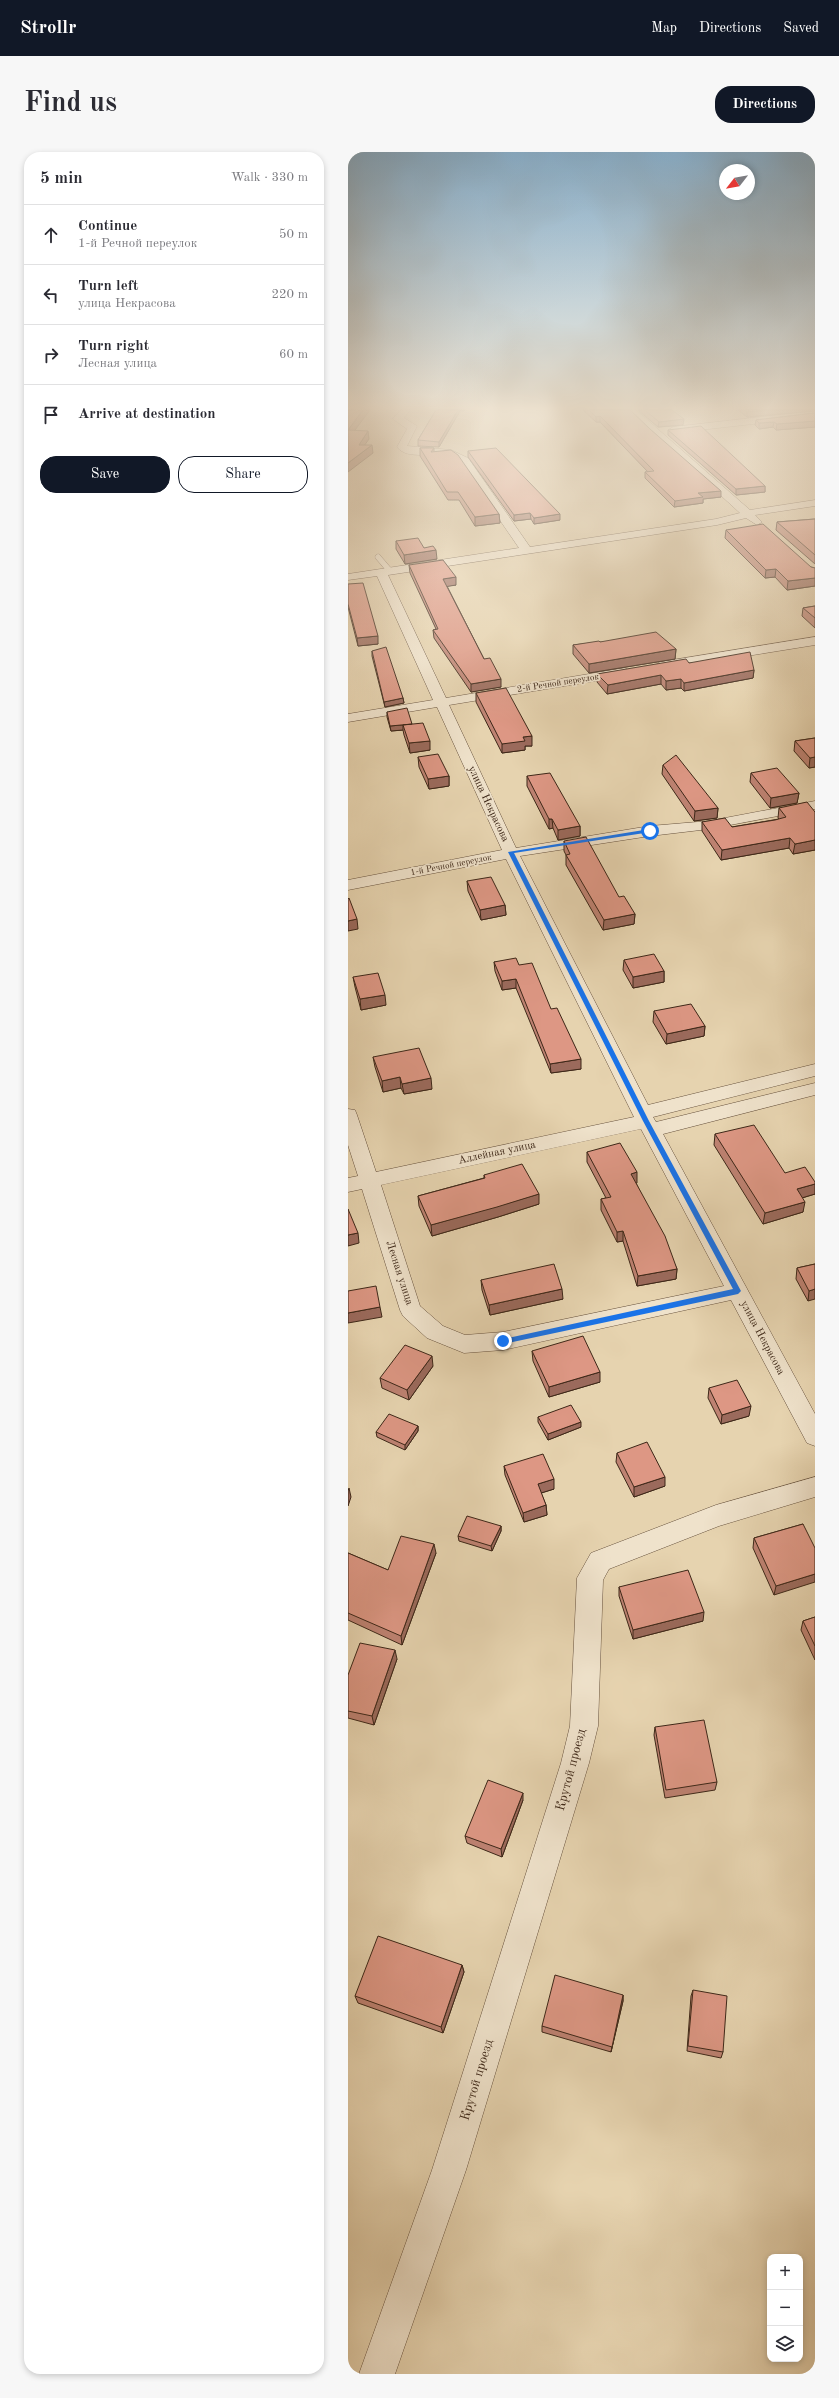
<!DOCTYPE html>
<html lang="en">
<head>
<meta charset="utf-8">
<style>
  :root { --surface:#fff; --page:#f7f7f7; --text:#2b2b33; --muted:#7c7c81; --line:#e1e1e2; --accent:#111827 }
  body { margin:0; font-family:"Old Standard TT",serif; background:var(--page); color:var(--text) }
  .controls { position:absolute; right:12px; bottom:12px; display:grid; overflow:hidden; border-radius:8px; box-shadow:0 2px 6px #0003 }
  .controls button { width:36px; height:36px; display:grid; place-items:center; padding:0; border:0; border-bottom:1px solid var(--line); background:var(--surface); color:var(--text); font:20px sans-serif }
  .compass { position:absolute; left:371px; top:12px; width:36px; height:36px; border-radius:50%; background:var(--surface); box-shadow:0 2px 6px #0003; rotate:239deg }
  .stop { position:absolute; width:12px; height:12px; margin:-9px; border:3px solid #1a73e8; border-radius:50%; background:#fff }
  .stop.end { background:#1a73e8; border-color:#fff; box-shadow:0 1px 4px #0008 }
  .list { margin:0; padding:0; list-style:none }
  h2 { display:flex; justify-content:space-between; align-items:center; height:52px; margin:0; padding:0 16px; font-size:17px }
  h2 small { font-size:13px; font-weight:400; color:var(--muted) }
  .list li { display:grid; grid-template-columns:26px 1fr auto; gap:12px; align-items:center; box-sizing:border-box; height:60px; padding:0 16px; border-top:1px solid var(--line) }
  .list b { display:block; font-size:15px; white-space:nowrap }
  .list p { margin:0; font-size:13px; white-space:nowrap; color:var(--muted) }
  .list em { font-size:13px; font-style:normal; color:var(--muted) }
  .actions { display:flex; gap:8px; padding:12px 16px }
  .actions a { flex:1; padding:9px 0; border:1px solid var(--accent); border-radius:16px; text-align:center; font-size:14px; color:var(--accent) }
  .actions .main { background:var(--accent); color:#fff }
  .icon { flex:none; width:22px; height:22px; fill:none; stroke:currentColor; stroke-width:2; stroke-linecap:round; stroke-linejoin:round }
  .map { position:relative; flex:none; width:467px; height:2222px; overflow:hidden; border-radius:16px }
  header { display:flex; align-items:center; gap:24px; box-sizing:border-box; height:56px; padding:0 20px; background:var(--accent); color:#fff }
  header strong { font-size:19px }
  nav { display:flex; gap:22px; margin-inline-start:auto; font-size:14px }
  .intro { display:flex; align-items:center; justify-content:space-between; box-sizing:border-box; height:96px; padding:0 24px }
  h1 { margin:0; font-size:28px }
  .button { padding:10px 18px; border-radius:16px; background:var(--accent); color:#fff; font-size:14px; font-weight:700 }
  main { display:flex; gap:24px; padding:0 24px }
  aside { flex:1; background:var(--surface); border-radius:16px; box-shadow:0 2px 6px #0003 }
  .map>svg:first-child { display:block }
</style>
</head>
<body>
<header>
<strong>Strollr</strong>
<nav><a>Map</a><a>Directions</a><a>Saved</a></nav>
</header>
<div class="intro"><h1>Find us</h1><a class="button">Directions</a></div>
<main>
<aside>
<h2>5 min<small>Walk · 330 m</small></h2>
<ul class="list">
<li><svg class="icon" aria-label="ahead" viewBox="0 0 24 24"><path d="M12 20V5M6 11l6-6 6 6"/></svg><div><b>Continue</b><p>1-й Речной переулок</p></div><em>50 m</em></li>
<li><svg class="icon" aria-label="left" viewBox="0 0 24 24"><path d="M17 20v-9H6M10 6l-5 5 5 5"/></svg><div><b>Turn left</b><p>улица Некрасова</p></div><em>220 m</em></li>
<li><svg class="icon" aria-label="right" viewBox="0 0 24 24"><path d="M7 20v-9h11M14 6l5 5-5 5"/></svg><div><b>Turn right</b><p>Лесная улица</p></div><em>60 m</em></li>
<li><svg class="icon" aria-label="arrive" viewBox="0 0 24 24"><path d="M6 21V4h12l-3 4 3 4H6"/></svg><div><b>Arrive at destination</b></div></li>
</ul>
<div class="actions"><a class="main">Save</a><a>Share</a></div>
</aside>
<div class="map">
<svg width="467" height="2222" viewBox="0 0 467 2222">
  <rect width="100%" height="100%" fill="#e6d3af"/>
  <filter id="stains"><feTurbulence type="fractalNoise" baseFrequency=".005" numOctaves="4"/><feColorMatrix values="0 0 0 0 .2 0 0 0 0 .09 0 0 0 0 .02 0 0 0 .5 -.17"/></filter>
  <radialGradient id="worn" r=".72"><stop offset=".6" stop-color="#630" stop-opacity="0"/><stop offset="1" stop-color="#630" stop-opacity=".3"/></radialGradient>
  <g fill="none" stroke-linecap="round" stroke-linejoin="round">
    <defs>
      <path id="lane" d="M30,405l12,14"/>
      <path id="street" d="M53,258h9l-6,8 13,8 -10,20 44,4 17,8 62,89 186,-28 24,-6 -113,-103h9l114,100 65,-10v6l-60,9 7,7 -5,3 -11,-7 -29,7 -329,50 58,123 179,-30 6,4 -6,4 -176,29 67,143 134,-22 59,-5 106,-20v8l-106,20 -59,7 -130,20 128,249 167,-41v12l-162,41 3,5 159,-39v12l-152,39 152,280v32l-8,-3 -76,-143 -228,50 -39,3 -37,-15 -24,-22 -3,-6 -38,-121 -14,3v-14l10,-2 -10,-31v-36l7,1 2,5 19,57 258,-55 -128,-258 -158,31v-10l154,-30 -65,-143 -89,15v-8l85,-14 -56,-124 -29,4v-6l171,-26 -59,-86c-3,-2 -7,-5 -11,-6 -15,-5 -41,5 -52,-9l10,-18 -14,-10zM293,977l83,157 -221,46 -38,3 -22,-9 -23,-20 -39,-121z
        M467,259v6l-142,16 -5,-3 5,-3z
        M467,485v8l-155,25 -6,-4 6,-4z
        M467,1325v20l-96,29 -110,43 -6,11 -5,146 -9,37 -123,407 -71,204h-36l73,-204 129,-407 9,-37 7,-148 14,-25 125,-48z"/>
    </defs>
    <!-- lane casing -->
    <use href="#lane" stroke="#67523e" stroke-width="6"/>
    <!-- street casing -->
    <use href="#street" stroke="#67523e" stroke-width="1"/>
    <!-- lane -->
    <use href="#lane" stroke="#efe2cb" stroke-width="5.5"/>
    <!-- street -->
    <use href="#street" fill="#efe2cb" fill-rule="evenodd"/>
  </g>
  <!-- wall -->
  <path fill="#be8272" stroke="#3d2718" d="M88,258h29l-1,1h-4l-21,36 -21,-1v-6z
    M235,258h47l91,87 -18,2v4l-29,4 -29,-29v-6h3l-48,-50h-4z
    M290,258h34l11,15 -25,2z
    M390,258h77l-68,7z
    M467,261v14l-39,3 -3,-3 -14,2 -4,-4 1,-5z
    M320,278l97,56v6l-29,3 -68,-60z
    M72,296h14v4l65,62 1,9 -25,3 -16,-26h-11l-28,-44z
    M120,299l92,69 -26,4 -3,-5 -17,2 -46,-64z
    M467,367v45l-39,-34 1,-8z
    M378,378l85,37 4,1v18l-28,4 -12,-13 -10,1 -40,-40z
    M48,389l28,7 13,11 -32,5 -9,-15z
    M61,413l47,20 -9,1 37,73 17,28 -30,5 -37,-54 -1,-8 3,-1 -26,-56z
    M0,432l30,60 -20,2 -10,-39z
    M467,454v22l-13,-12 1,-8z
    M252,490l76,7 -1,10 -86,14 -16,-19v-9z
    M24,499l31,47 1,5 -19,4 -13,-51z
    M341,511l65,7 -1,8 -69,13 -3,-3 -15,2 -5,-6 -54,10 -10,-12v-8z
    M128,541l56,53h-7v4l-23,3 -26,-51z
    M39,560l25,12 18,26 -20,3 -6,-18 -1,-5 -12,1 -4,-14z
    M467,586v29l-6,1 -15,-17 1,-10z
    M70,605l31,19v10l-20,3 -10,-22z
    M315,613l55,43 -1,10 -23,3 -32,-47z
    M403,621l48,20 -2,10 -27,5 -20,-26z
    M179,624l53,50v10l-22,4 -5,-12 -4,1 -22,-43z
    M431,656l36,4v38l-22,4 -4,-6 -68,12 -19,-29v-9l30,5 47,-8 -1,-1z
    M216,689l71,73 -1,10 -31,6 -37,-65v-10l-2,-4z
    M119,729l38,24 1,10 -25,5 -13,-29z
    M276,808l40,11v11l-31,6 -10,-18z
    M146,810l25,3 62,104 -30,4 -35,-85 -14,2 -7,-19z
    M5,825l33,28 -25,5 -6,-23z
    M306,859l51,15 -1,10 -38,8 -13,-22z
    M25,905l59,32 -28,5 -3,-6 -18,4 -8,-25z
    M367,982l70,39 30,21 -13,4 1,14 -40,12 -49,-79z
    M239,1000l50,31h-1l41,86 -1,10 -39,7 -14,-45 -6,1 -16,-32v-11l5,-1 -19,-36z
    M136,1023l55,29 -41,13 -66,19 -13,-30 -1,-10 66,-18z
    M467,1112l-7,37 -12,-22 1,-11z
    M133,1128l82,19 -73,16 -8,-25z
    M184,1199l68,31 -51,15 -16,-36z
    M85,1214l-24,34 -27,-12 -2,-10z
    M361,1236l40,28 -28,8 -13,-26z
    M190,1265l43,10 -33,13 -10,-18z
    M70,1274v5l-13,19 -28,-13 -1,-5z
    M269,1301l48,33 -31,11 -18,-35z
    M156,1314l50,23 -13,4 5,12 1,10 -23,7 -19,-47z
    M455,1372l-29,71 -21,-47 1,-10z
    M153,1374v5l-9,20 -33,-10 -1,-5z
    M0,1401l40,17 48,-17 -34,92 -54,-25z
    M271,1435l84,34 -70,18 -14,-43z
    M467,1465v43l-14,-30 2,-9z
    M49,1507l-23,66 -26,-7v-43z
    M307,1575l62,55 -2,8 -50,8 -11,-63z
    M175,1648l-21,57 -35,-14 -2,-7z
    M114,1813l2,7 -21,61 -85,-30 -3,-7z
    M345,1838l30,62 -2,6 -34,-7 4,-55z
    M275,1843v6l-12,51 -69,-20v-6z"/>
  <!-- shaded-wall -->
  <path fill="#9b6a5c" stroke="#3d2718" d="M15,258h7l-21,28 -1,-8z
    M110,258h2v1l-21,36v-5z
    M421,258h46v1l-68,6v-5z
    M252,264v6h-4v-5z
    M336,267l-1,6 -25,2 1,-5z
    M467,269v6l-39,3 1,-6z
    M426,270l-1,5 -14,2v-6z
    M20,279l1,8 -10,14v-8z
    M24,293l1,8 -25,19v-9z
    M417,334v6l-29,3v-6z
    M373,339v6l-18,2v4l-29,4 1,-6 23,-8z
    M182,361l1,6 -17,2v-6z
    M151,362l1,9 -25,3v-9z
    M212,362v6l-26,4v-6z
    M88,398l1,9 -32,5 -1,-9z
    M428,417l-1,8 -10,1 1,-8z
    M108,425v8l-12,2 -1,-8z
    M467,426v8l-28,4 1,-9z
    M30,484v8l-20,2 -1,-8z
    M328,497l-1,10 -86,14v-9z
    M406,518l-1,8 -69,13v-8z
    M313,523v9l-54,10 1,-9z
    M153,527v8l-30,5v-8z
    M333,527v9l-15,2v-9z
    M55,546l1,5 -19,4 -1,-5z
    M64,572l-9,1v5l-12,1 -1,-5z
    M184,584v10h-7v4l-23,3v-9l21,-7z
    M82,589v9l-20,3 -1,-10z
    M467,605v10l-6,1 1,-10z
    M101,624v10l-20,3 -1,-10z
    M451,641l-2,10 -27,5 1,-10z
    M370,656l-1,10 -23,3 1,-10z
    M201,667h3l1,9 -4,1z
    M232,674v10l-22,4v-10z
    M442,686l-1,10 -68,12 1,-10z
    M467,688v10l-22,4 2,-10z
    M157,753l1,10 -25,5 -1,-10z
    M287,762l-1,10 -31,6 1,-10z
    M9,767l1,10 -10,2v-10z
    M316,819v11l-31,6v-11z
    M168,827v9l-14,2v-9z
    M37,843l1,10 -25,5 -1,-11z
    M357,874l-1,10 -38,8 1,-10z
    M233,907v10l-30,4 -1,-9z
    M52,925l1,11 -18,4 -1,-11z
    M83,926l1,11 -28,5 -2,-10z
    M289,1020v11l-6,1v-10z
    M467,1032v10l-20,6 2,-11z
    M191,1042v10l-41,13 -66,19 -1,-11z
    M457,1050l-2,10 -40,12 2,-11z
    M275,1079v10l-6,1v-10z
    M10,1081l1,10 -11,3v-11z
    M329,1117l-1,10 -39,7 1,-10z
    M214,1137l1,10 -73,16 -1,-10z
    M467,1137v10l-7,2 1,-10z
    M32,1155l2,10 -34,6v-10z
    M84,1204l1,10 -24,34 -2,-10z
    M252,1220v10l-51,15v-10z
    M403,1254l-2,10 -28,8 1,-9z
    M233,1270v5l-33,13v-6z
    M70,1274v5l-13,19v-5z
    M317,1325v9l-31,11v-10z
    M206,1327v10l-16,5v-10z
    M1,1336l2,9 -3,9v-15z
    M198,1353l1,10 -23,7 -1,-9z
    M153,1374v5l-9,20 -1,-5z
    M86,1392l2,9 -34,92 -1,-9z
    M467,1422v8l-41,13 2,-9z
    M356,1460l-1,9 -70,18v-9z
    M47,1498l2,9 -23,66 -2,-9z
    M175,1641v7l-21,57 -1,-8z
    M114,1813l2,7 -21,61 -2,-6z
    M275,1843v6l-12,51 1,-5z"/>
  <!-- building -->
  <path fill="#dd9784" stroke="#3d2718" d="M0,258h15l-15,20 20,1 -9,14h13l-24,18z
    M88,258h22l-19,32 -21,-2z
    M241,258h41l20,19 71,62 -23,2 5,4 -28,4 -30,-29 9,-1 -54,-55 -4,1z
    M297,258h27l12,9 -25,3z
    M397,258h24l-22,2z
    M467,261v8l-38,3 -3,-2 -15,1 -3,-3z
    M353,274l64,60 -29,3 -68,-59z
    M72,296h14l-3,4 20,-2 7,5 41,59 -24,3 -17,-25h-11z
    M148,296l64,66 -26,4 -4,-5 -16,2 -46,-64z
    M467,367v36l-38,-33z
    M415,372l48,43 4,1v10l-27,3 -12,-12 -10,1 -40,-40z
    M70,386l6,10 9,-2 3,4 -32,5 -8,-14z
    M95,408l13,17 -13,2 41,80 6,-1 11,21 -30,5 -38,-54 5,-1 -29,-64z
    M15,431l15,53 -21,2 -9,-34v-20z
    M467,454v12l-12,-10z
    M308,480l20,17 -87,15 -16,-19 26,-4 1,1z
    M38,495l17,51 -19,4 -12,-51z
    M402,500l4,18 -70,13 -3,-4 -15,2 -5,-6 -53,10 -11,-11 89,-15 3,4z
    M158,536l26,48 -9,1 2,4 -23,3 -26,-51z
    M59,556l5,16 -22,2 -3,-14z
    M75,571l7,18 -21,2 -6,-18z
    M467,586v19l-5,1 -15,-17z
    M90,602l11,22 -21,3 -10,-22z
    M328,603l42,53 -23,3 -32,-46z
    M429,616l22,25 -28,5 -20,-25z
    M202,621l30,53 -22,4 -6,-11h-3l-22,-43z
    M459,650l8,10v28l-20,4 -5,-6 -68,12 -20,-28 23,-4 7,9 43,-7 11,-3 -7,-9z
    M238,685l33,60 5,-1 11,18 -31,6 -38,-65 4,-1 -6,-13z
    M143,725l14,28 -25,5 -13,-29z
    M1,746l8,21 -9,2v-22z
    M306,802l10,17 -31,6 -9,-17z
    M168,806l3,7 13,-2 19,46 6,-1 24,51 -31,5 -34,-85 -14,2 -8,-19z
    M30,821l7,22 -25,4 -7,-22z
    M343,852l14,22 -38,8 -13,-23z
    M71,896l12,30 -29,6 -2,-7 -18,4 -9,-24z
    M406,973l31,48 20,-6 10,15v2l-18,5 8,13 -40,11 -50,-79z
    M272,991l17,29 -6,2 34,62 12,33 -39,7 -15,-45 -6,1 -16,-33 10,-2 -24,-45z
    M174,1012l17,30 -42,13 -66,18 -13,-29 67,-18 -1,-3z
    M0,1057l10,24 -10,2z
    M206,1112l8,25 -73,16 -8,-25z
    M467,1112v25l-6,2 -12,-23z
    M28,1134l4,21 -32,6v-22z
    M235,1184l17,36 -51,15 -17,-36z
    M57,1193l27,11 -25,34 -27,-12z
    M389,1228l14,26 -29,9 -13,-27z
    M223,1253l10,17 -33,12 -10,-17z
    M41,1262l29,12 -13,19 -29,-13z
    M299,1290l18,35 -31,10 -17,-34z
    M195,1302l11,25 -16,5 8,21 -23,8 -19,-47z
    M119,1364l34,10 -10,20 -33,-10z
    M455,1372l12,24v26l-39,12 -22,-48z
    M53,1384l33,8 -33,92 -53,-23v-60l40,17z
    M340,1418l16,42 -71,18 -14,-43z
    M467,1465v29l-12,-25z
    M12,1491l35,7 -23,66 -24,-5v-36z
    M356,1568l13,62 -51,8 -11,-63z
    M140,1628l35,13 -22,56 -36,-13z
    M30,1784l84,29 -21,62 -86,-31z
    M207,1823l68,20 -11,52 -70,-21z
    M345,1838l34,6 -4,56 -35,-6z"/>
  <!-- sky -->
  <linearGradient id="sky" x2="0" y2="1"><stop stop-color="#89b4d4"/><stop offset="0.45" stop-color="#f4ebdb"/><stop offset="1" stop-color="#f4ebdb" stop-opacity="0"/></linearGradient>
  <rect width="467" height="569" fill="url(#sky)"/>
  <!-- route -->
  <path fill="#1a73e8" d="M302,677l1,3 -137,21 135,268 92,170 -3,3 -235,50 -3,-3 3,-2 230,-50 -90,-168 -135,-269z"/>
  <g text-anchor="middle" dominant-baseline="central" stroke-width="3.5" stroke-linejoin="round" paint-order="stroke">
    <!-- far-street labels -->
    <g font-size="9" fill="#3d2718" stroke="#efe2cb">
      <text transform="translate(210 531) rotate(-9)">2-й Речной переулок</text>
      <text transform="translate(103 713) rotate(-11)">1-й Речной переулок</text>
    </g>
    <!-- street labels -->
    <g font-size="11" fill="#3d2718" stroke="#efe2cb">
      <text transform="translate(140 652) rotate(65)">улица Некрасова</text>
      <text transform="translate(149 1001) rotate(-12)">Аллейная улица</text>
      <text transform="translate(51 1121) rotate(72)">Лесная улица</text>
      <text transform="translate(414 1186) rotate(62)">улица Некрасова</text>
    </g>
    <!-- near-street labels -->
    <g font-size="13" fill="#3d2718" stroke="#efe2cb">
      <text transform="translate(223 1618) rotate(-75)">Крутой проезд</text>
      <text transform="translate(129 1928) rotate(-73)">Крутой проезд</text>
    </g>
  </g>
  <rect width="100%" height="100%" filter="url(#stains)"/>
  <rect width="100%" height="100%" fill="url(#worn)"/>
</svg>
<div class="controls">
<button>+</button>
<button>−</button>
<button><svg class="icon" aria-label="layers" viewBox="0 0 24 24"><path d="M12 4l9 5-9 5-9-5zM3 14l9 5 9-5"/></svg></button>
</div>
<svg class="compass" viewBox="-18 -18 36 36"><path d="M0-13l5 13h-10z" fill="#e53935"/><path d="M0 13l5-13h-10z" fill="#7c7c81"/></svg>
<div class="stop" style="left:302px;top:679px"></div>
<div class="stop end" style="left:155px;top:1189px"></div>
</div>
</main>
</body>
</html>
